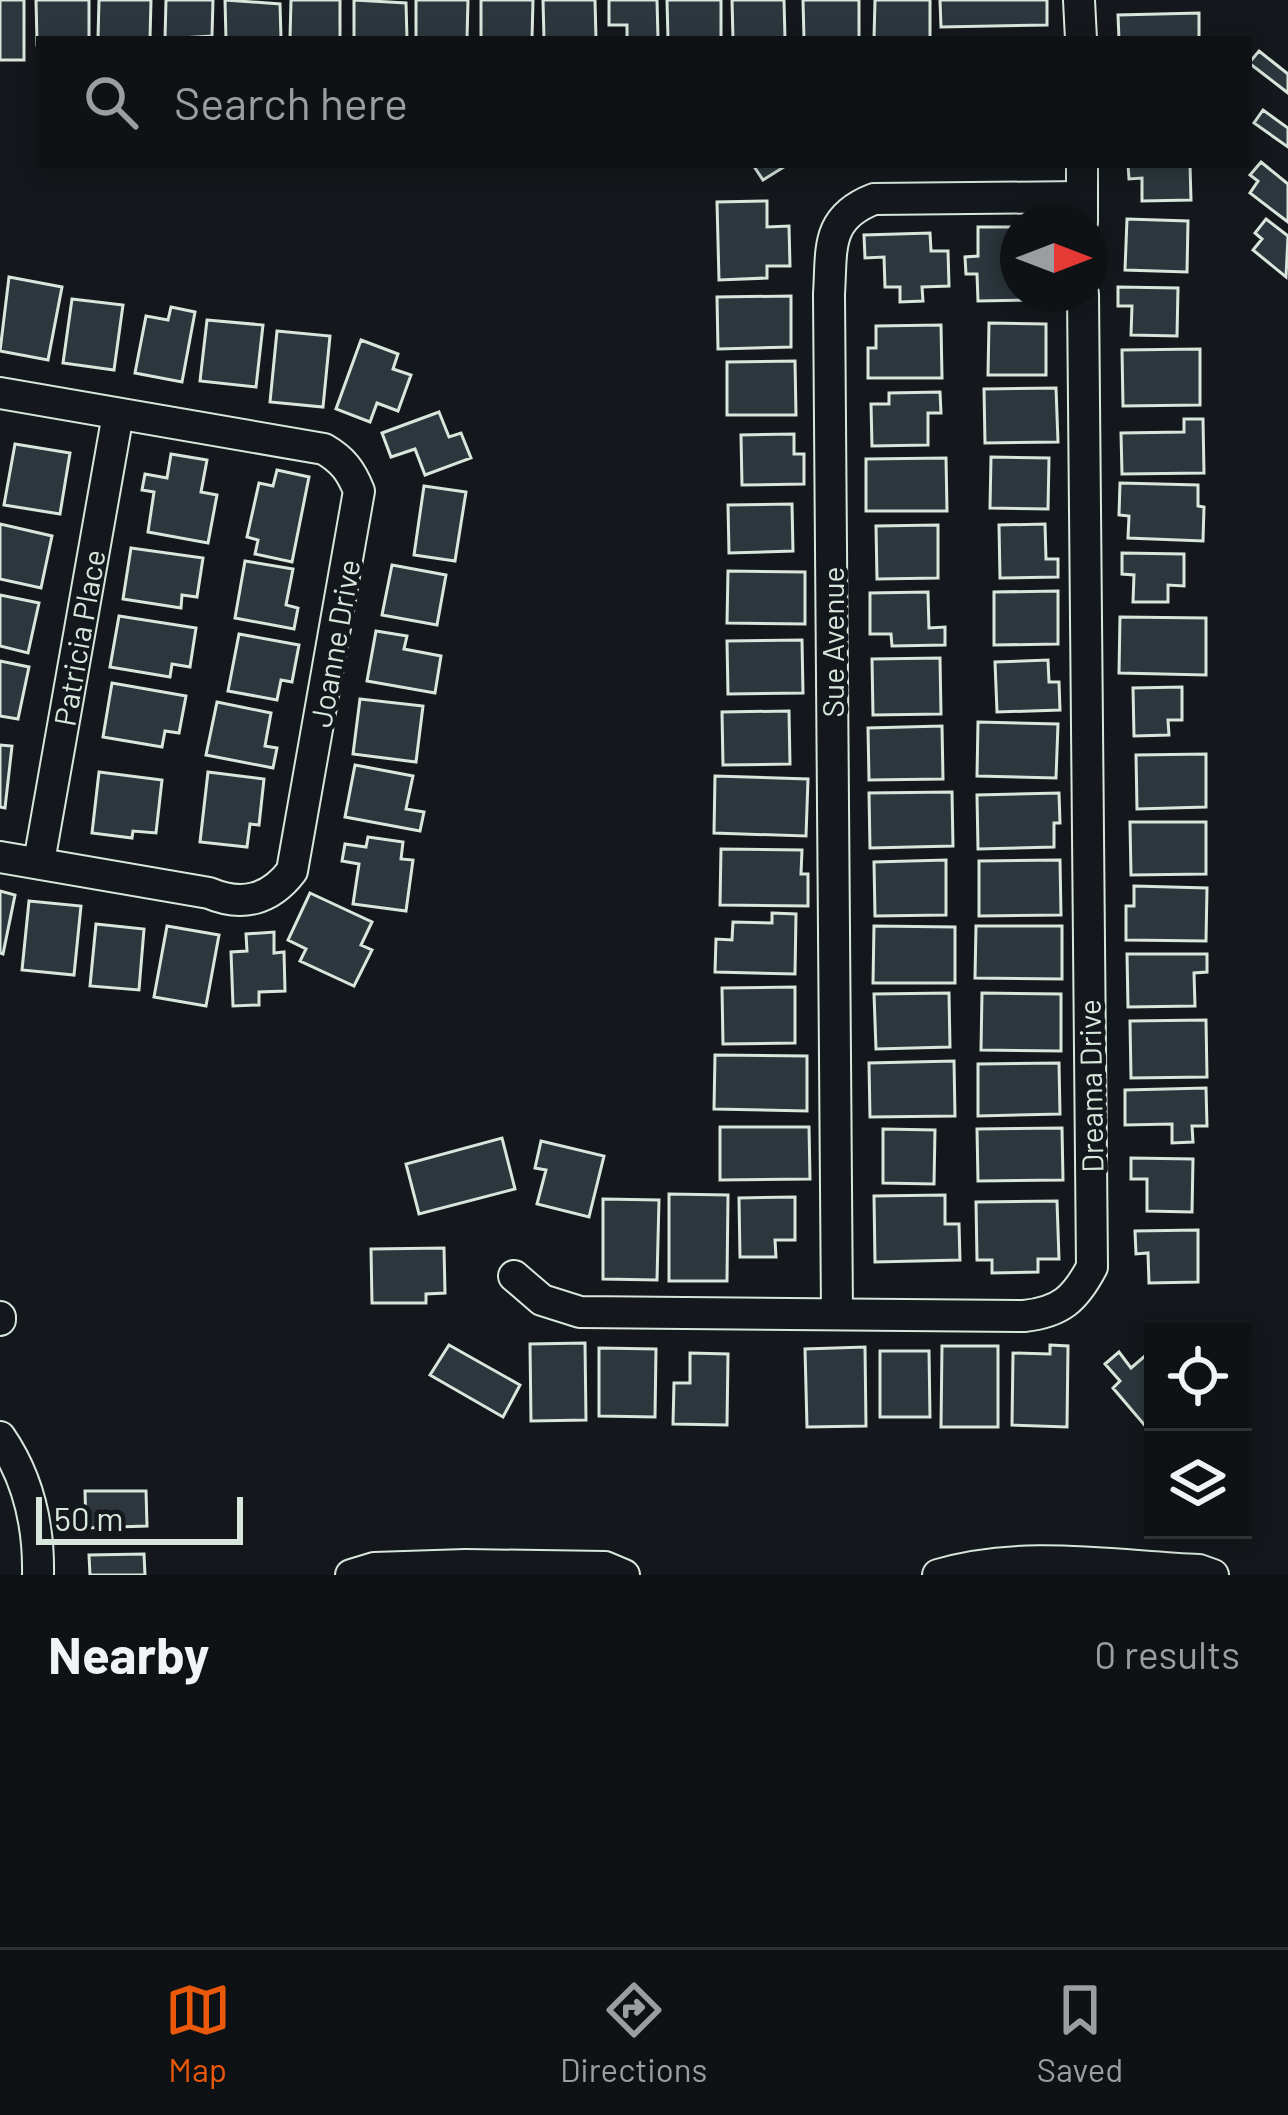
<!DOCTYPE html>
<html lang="en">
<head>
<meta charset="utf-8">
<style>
  :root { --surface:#0f1215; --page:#1d2022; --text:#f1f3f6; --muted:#9b9ea0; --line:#2f3234; --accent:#ea580c }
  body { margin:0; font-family:Barlow,sans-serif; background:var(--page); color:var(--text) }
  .controls { position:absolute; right:36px; bottom:36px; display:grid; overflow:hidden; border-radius:0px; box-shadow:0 6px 18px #0003 }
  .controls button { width:108px; height:108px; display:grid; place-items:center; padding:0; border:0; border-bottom:3px solid var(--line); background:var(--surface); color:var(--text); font:60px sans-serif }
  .compass { position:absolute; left:1000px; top:204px; width:108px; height:108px; border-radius:50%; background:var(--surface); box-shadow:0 6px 18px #0003; rotate:90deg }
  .scale { position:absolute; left:36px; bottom:30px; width:207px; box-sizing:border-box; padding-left:12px; border:6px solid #d8e6dc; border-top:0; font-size:33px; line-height:42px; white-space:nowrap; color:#d8e6dc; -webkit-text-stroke:9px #14181c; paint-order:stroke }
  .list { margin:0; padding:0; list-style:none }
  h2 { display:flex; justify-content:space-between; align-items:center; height:156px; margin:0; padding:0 48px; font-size:51px }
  h2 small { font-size:39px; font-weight:400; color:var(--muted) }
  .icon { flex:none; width:66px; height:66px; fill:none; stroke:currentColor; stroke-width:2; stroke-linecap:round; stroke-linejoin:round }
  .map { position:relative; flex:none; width:1288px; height:1575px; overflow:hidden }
  .search { position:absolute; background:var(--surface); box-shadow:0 6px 18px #0003; left:36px; right:36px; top:36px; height:132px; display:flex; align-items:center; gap:30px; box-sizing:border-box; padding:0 42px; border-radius:0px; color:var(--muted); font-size:45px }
  .sheet { height:372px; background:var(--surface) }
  nav { display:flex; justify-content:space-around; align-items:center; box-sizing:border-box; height:168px; border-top:3px solid var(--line); background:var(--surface); font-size:33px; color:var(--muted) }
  nav a { display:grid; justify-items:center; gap:6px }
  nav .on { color:var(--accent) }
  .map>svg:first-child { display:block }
</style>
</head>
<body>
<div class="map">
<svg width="1288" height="1575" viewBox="0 0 1288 1575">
  <rect width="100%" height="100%" fill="#14181c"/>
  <!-- building -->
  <path fill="#2c363c" stroke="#d8e6dc" stroke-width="3" d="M0,0h24v60h-24z
    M36,0h53v39h-50l-2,3z
    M99,0h52l-1,39h-52z
    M166,0h47l-1,36 -47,3z
    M225,0l55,4 1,35h-55z
    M291,0h49v39h-50z
    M354,0l52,3 1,36h-53z
    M416,0h52l-1,39h-51z
    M481,0h52l-1,39h-51z
    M543,0h52l1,39h-52z
    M609,0h48l1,39h-31v-14h-18z
    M667,0h54v39h-53z
    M732,0h52l1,39h-52z
    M803,0h56v39h-55z
    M875,0h55v39h-56z
    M940,0h107v25l-106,2z
    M1199,13v26h-80l-1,-24z
    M1259,51l29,23v19l-39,-30z
    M1263,110l25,18v19l-34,-24z
    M1261,162l27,22v38l-38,-29 8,-12 -8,-6z
    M753,165h34l-24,15z
    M1128,165h62l1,35 -49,1v-23l-13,1z
    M767,201v26l22,-1 1,40h-23v12l-48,2 -2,-78z
    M1127,219l61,2 -1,51 -62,-2z
    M1266,219l22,17 -2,41 -33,-27 9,-11 -7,-6z
    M978,227h40v67h8v6l-48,1 -1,-27h-11l-1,-17 13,-1z
    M930,233l1,18h17l1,35 -27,1 1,14 -23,1v-15h-15l-1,-30 -19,1 -1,-23z
    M9,277l53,10 -14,73 -48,-9z
    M1118,287l60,1 -1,48 -46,-1 1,-29h-14z
    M791,296v51l-73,2 -1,-52z
    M72,299l51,6 -9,65 -51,-7z
    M171,307l24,5 -13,70 -47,-9 11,-57 22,4z
    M207,320l56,5 -7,62 -56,-6z
    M989,323l57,1v51h-58z
    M941,325l1,53h-74v-30h8v-22z
    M277,331l53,5 -7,71 -53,-5z
    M361,340l37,14 -5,15 18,6 -13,36 -21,-8 -7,19 -34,-13z
    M1200,349v56l-77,1 -1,-56z
    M795,361l1,54h-69v-53z
    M1056,388l2,54 -73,1 -1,-54z
    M940,392l1,21h-13v32l-56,1 -1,-42h18v-11z
    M439,412l10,25 12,-4 10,25 -46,17 -10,-26 -24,8 -9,-24z
    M1184,419h19l1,54 -82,1 -1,-41 63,-1z
    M794,434v20h10v30l-62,1 -1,-50z
    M15,444l55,9 -10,61 -56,-9z
    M171,454l36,6 -6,32 16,3 -9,48 -60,-11 6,-40 -12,-2 3,-16 22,4z
    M991,457l58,1 -1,51 -58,-1z
    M946,458l1,53h-81v-52z
    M277,470l32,7 -17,85 -37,-8 3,-14 -11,-3 12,-54 14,3z
    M1120,483l78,2v21l6,1 -1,34 -75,-3 1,-22 -10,-1z
    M424,486l42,6 -11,69 -41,-6z
    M792,504l1,47 -64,2 -1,-48z
    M0,524l52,12 -11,52 -41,-9z
    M1045,524l1,35h12v18l-58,1 -1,-53z
    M938,525v53l-61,1 -1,-53z
    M131,548l72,10 -6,39 -15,-2 -1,13 -58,-9z
    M1122,553l62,1v32l-16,-1v17h-35l1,-27 -12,-1z
    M245,561l48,8 -7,36 12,3 -4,21 -59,-11z
    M392,565l54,10 -9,50 -55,-10z
    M728,571l77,1v52l-78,-1z
    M1058,591v53l-64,1v-53z
    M928,592l1,36 16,-1v18l-53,1 -1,-12h-21v-41z
    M0,595l39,8 -11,50 -28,-7z
    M119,616l77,12 -6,39 -18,-3 -2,13 -60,-10z
    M1120,617l86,1v57l-87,-2z
    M376,631l31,5 -3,13 37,7 -6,37 -68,-12z
    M239,634l60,11 -7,37 -11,-2 -4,20 -49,-9z
    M802,640l1,53 -75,1 -1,-53z
    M940,658l1,56 -68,1 -1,-56z
    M1048,660l1,22h10l1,28 -63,2 -2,-50z
    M0,661l29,6 -11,52 -18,-3z
    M112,683l74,13 -7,37 -14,-2 -3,16 -59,-10z
    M1182,687v33h-14l1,15 -35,1 -1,-48z
    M360,699l63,7 -7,56 -63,-8z
    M217,702l54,11 -6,33 12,2 -4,20 -67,-13z
    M789,711l1,53 -67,1 -1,-53z
    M978,722l80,2 -2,54 -79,-2z
    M942,726l1,53 -74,1 -1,-52z
    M0,745l12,1 -7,62 -5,-1z
    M1206,754v53l-69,2 -1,-54z
    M355,765l58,11 -7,33 18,3 -4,19 -75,-14z
    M99,772l63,8 -6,53 -23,-2 -1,7 -40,-5z
    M208,772l56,7 -5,46 -9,-1 -3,23 -47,-5z
    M715,776l93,3 -2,57 -92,-3z
    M952,792l1,54 -83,2 -1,-55z
    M1059,793l1,30h-6v24l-76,2 -1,-54z
    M1130,822h76v52l-75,1z
    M368,837l35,5 -2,17 12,1 -7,51 -53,-7 6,-40 -17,-3 3,-17 21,3z
    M721,849l81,1 -1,24h7v32l-88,-1z
    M946,860v55l-71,1 -1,-54z
    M1060,860l1,55 -82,1v-55z
    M1134,886l73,2 -1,53 -80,-1v-34h8z
    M0,891l15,4 -12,59 -3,-1z
    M310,893l62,29 -11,23 11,5 -18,36 -54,-25 6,-12 -18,-9z
    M29,901l52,5 -7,69 -52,-5z
    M772,913l24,1 -1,60 -80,-2 1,-33 16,1 1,-18 39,1z
    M96,924l48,5 -5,61 -49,-4z
    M167,926l52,9 -13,71 -52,-9z
    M874,926l81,1v56h-82z
    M976,926h86v53l-87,-1z
    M274,932v21l10,-1 1,39 -26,1v13l-26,1 -2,-54 16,-1 -1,-17z
    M1127,954h80v18l-13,1 1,33 -67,1z
    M795,987v56l-72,1 -1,-56z
    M949,993l1,54 -74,2 -2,-55z
    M982,993l79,1v57l-80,-1z
    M1206,1020l1,57 -76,1 -1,-57z
    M715,1055l92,1v55l-93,-2z
    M954,1061l1,55 -85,1 -1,-54z
    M1059,1063l1,51 -82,2v-52z
    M1206,1088l1,38h-15l1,16 -21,1v-19l-47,1v-35z
    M720,1127h89l1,52 -90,1z
    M1062,1128l1,52 -85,1 -1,-52z
    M883,1129l52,1 -1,54 -51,-1z
    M502,1138l13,51 -96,25 -13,-50z
    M541,1141l63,15 -15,61 -52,-13 9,-34 -11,-2z
    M1131,1158l62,1 -1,53 -45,-1v-32h-16z
    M669,1194l59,1 -1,86h-58z
    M945,1195v29h14l1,36 -85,2 -1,-66z
    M795,1197v43h-20l1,17h-36l-1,-59z
    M603,1199l56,1 -2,80 -54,-1z
    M1057,1201l2,58h-21v13l-46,1v-13h-15l-1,-58z
    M1198,1230v52l-49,1 -1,-30 -12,1 -1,-23z
    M444,1248l1,45 -19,1v9h-54l-1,-54z
    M585,1343l1,77 -55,1 -1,-77z
    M449,1345l71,40 -17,32 -73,-42z
    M1050,1345l18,1 -1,81 -55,-2 1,-72 37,1z
    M942,1346h56v81h-57z
    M865,1347l1,79 -59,1 -2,-78z
    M599,1348l57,1 -1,68 -56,-1z
    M1153,1349v74l-6,5 -34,-40 7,-7 -15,-17 14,-12 12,16z
    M880,1351h49l1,66h-50z
    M690,1353l38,1 -1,71 -54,-1 1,-41h16z
    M85,1491h61l1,35 -61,2z
    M144,1554l1,21h-55l-1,-20z"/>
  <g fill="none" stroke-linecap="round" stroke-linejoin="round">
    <defs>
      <g id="minor">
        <path d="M1079,0l2,39"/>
        <path d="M1082,165v57"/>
        <path d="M0,393l324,56c19,11 27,22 35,42l-67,380c-22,29 -50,36 -83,22l-209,-36"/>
        <path id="s1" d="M39,862l79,-448"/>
        <path d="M514,1276l28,24 38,12 444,4c37,-4 51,-17 68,-49l-9,-973"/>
        <path d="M837,1314l-8,-1020c3,-45 -4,-76 45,-95l208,-2"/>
        <path d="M0,1317v3"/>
        <path d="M0,1437c29,42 39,88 38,138"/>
        <path d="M351,1575l23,-7 92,-3 139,2 19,8"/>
        <path d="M938,1575c84,-25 175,-9 261,-5l14,5"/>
      </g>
    </defs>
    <!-- minor casing -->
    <use href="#minor" stroke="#d8e6dc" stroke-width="34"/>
    <!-- minor -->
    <use href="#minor" stroke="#14181c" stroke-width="30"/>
  </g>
  <g text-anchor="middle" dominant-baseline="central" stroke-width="9" stroke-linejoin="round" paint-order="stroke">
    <!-- street labels -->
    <g font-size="30" fill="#d8e6dc" stroke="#14181c">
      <text stroke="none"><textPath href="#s1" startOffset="228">Patricia Place</textPath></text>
      <text transform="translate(832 642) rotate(-90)">Sue Avenue</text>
      <text transform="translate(334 643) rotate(-80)">Joanne Drive</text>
      <text transform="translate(1090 1086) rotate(-91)">Dreama Drive</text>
    </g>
  </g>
</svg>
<div class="controls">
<button><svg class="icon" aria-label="locate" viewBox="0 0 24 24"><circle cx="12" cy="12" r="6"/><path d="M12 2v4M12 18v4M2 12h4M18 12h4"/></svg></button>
<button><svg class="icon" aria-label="layers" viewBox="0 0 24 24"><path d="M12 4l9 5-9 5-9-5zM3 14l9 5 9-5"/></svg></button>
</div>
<svg class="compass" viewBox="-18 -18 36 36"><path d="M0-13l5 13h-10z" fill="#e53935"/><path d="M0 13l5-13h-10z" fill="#9b9ea0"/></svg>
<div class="scale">50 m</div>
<div class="search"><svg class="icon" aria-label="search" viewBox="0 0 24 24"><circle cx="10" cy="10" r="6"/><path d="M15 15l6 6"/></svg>Search here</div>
</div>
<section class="sheet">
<h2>Nearby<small>0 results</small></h2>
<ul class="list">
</ul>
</section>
<nav>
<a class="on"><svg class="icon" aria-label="map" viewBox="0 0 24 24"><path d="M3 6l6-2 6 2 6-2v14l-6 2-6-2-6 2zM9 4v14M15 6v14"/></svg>Map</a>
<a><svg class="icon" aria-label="directions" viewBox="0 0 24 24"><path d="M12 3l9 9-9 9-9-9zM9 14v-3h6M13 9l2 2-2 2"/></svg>Directions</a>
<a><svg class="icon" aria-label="saved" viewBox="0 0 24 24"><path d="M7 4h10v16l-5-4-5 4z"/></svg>Saved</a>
</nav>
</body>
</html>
